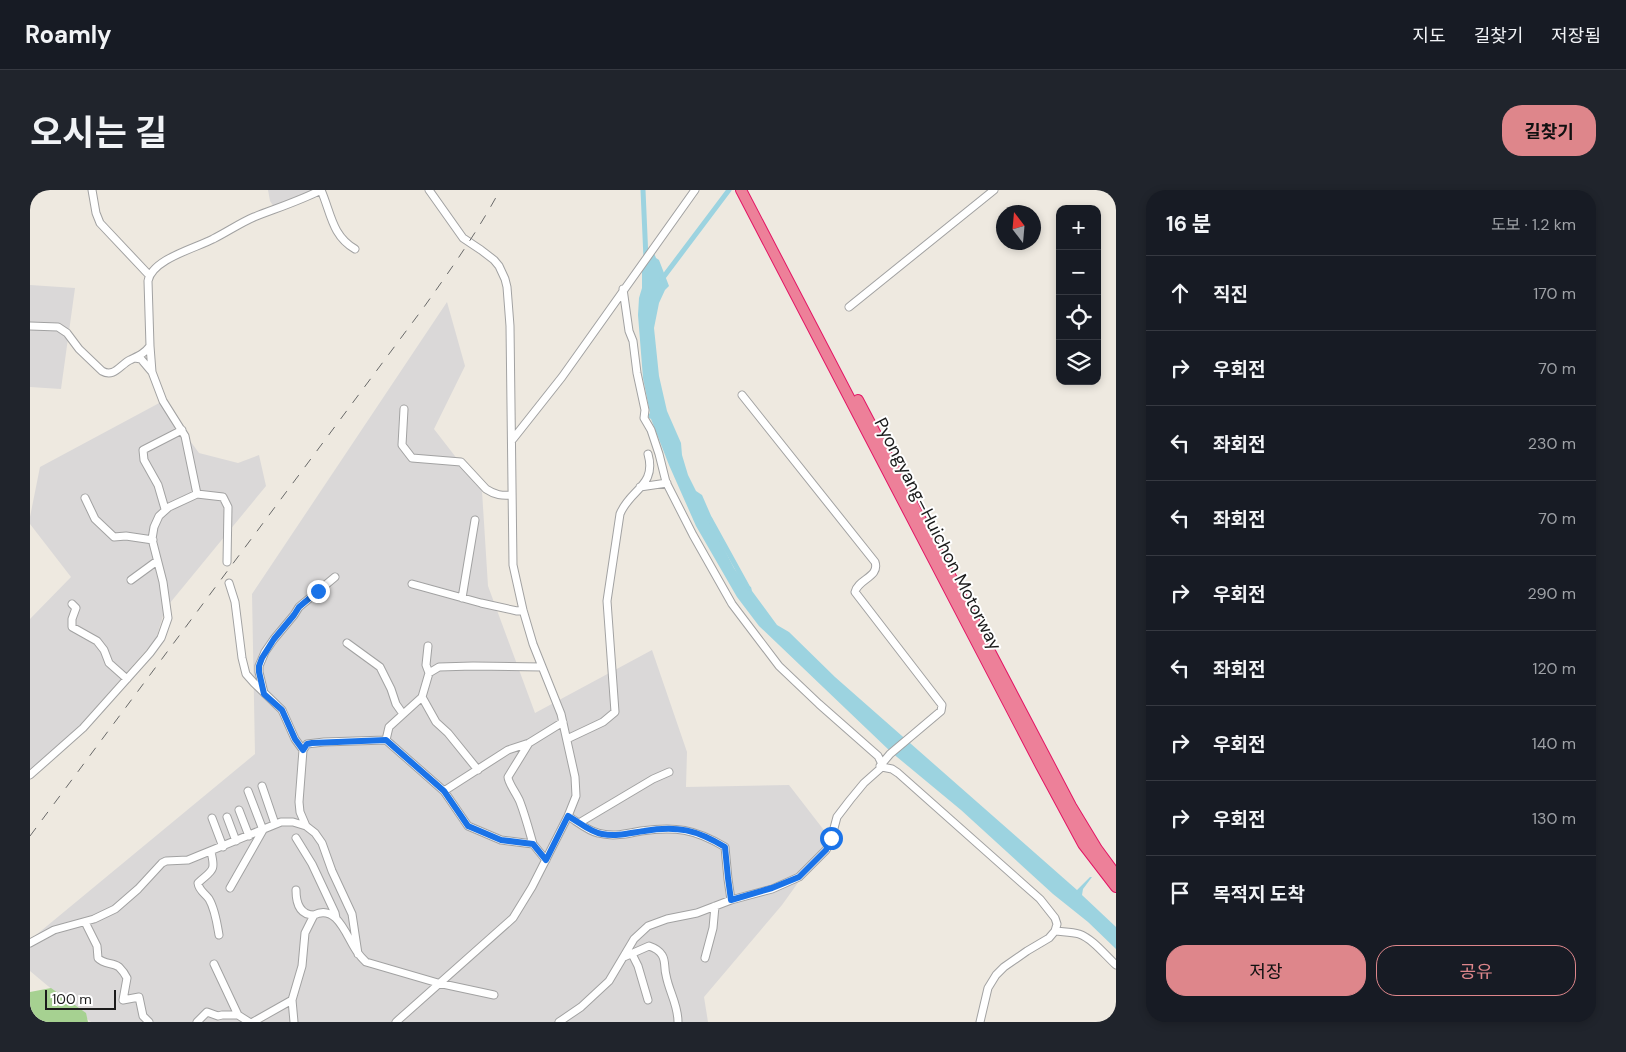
<!DOCTYPE html>
<html lang="ko">
<head>
<meta charset="utf-8">
<style>
  :root { --surface:#171b24; --page:#20242c; --text:#f1f3f6; --muted:#9ea1a6; --line:#363941; --accent:#de868b }
  body { margin:0; font-family:"DM Sans","Noto Sans KR",sans-serif; background:var(--page); color:var(--text) }
  .controls { position:absolute; right:15px; top:15px; display:grid; overflow:hidden; border-radius:10px; box-shadow:0 2px 8px #0003 }
  .controls button { width:45px; height:45px; display:grid; place-items:center; padding:0; border:0; border-bottom:1px solid var(--line); background:var(--surface); color:var(--text); font:25px sans-serif }
  .compass { position:absolute; left:966px; top:15px; width:45px; height:45px; border-radius:50%; background:var(--surface); box-shadow:0 2px 8px #0003; rotate:344deg }
  .scale { position:absolute; left:15px; bottom:12px; width:71px; box-sizing:border-box; padding-left:5px; border:2px solid #1b1b1b; border-top:0; font-size:14px; line-height:18px; white-space:nowrap; color:#1b1b1b; -webkit-text-stroke:4px #fff; paint-order:stroke }
  .stop { position:absolute; width:15px; height:15px; margin:-11px; border:4px solid #1a73e8; border-radius:50%; background:#fff }
  .stop.end { background:#1a73e8; border-color:#fff; box-shadow:0 1px 5px #0008 }
  .list { margin:0; padding:0; list-style:none }
  h2 { display:flex; justify-content:space-between; align-items:center; height:65px; margin:0; padding:0 20px; font-size:21px }
  h2 small { font-size:16px; font-weight:400; color:var(--muted) }
  .list li { display:grid; grid-template-columns:32px 1fr auto; gap:15px; align-items:center; box-sizing:border-box; height:75px; padding:0 20px; border-top:1px solid var(--line) }
  .list b { display:block; font-size:19px; white-space:nowrap }
  .list em { font-size:16px; font-style:normal; color:var(--muted) }
  .actions { display:flex; gap:10px; padding:15px 20px }
  .actions a { flex:1; padding:11px 0; border:1px solid var(--accent); border-radius:20px; text-align:center; font-size:18px; color:var(--accent) }
  .actions .main { background:var(--accent); color:#111 }
  .icon { flex:none; width:28px; height:28px; fill:none; stroke:currentColor; stroke-width:2; stroke-linecap:round; stroke-linejoin:round }
  .map { position:relative; flex:none; width:1086px; height:832px; overflow:hidden; border-radius:20px }
  header { display:flex; align-items:center; gap:30px; box-sizing:border-box; height:70px; padding:0 25px; background:var(--surface); border-bottom:1px solid var(--line) }
  header strong { font-size:24px }
  nav { display:flex; gap:28px; margin-inline-start:auto; font-size:18px }
  .intro { display:flex; align-items:center; justify-content:space-between; box-sizing:border-box; height:120px; padding:0 30px }
  h1 { margin:0; font-size:35px }
  .button { padding:12px 22px; border-radius:20px; background:var(--accent); color:#111; font-size:18px; font-weight:700 }
  main { display:flex; gap:30px; padding:0 30px }
  aside { flex:1; background:var(--surface); border-radius:20px; box-shadow:0 2px 8px #0003 }
  .map>svg:first-child { display:block }
</style>
</head>
<body>
<header>
<strong>Roamly</strong>
<nav><a>지도</a><a>길찾기</a><a>저장됨</a></nav>
</header>
<div class="intro"><h1>오시는 길</h1><a class="button">길찾기</a></div>
<main>
<div class="map">
<svg width="1086" height="832" viewBox="0 0 1086 832">
  <rect width="100%" height="100%" fill="#eee9e0"/>
  <!-- residential -->
  <path fill="#dad8d8" d="M238,0h46l-40,17 -4,-6z
    M0,95l45,3 -14,101 -31,-2z
    M417,112l18,64 -31,63 48,62 6,95 47,127 117,-63 35,102 -1,35 103,-2 41,53 -48,67 -78,92 4,25h-617l-61,-51v-31l225,-186 -3,-160z
    M133,211l19,29 17,23 39,10 21,-8 7,31 -101,123 -9,30 -76,86 -50,47v-153l41,-42 -41,-53v-7l10,-50z"/>
  <!-- forest -->
  <path fill="#a6d191" d="M21,798l35,25 2,9h-58v-30z"/>
  <!-- water -->
  <path fill="#9cd3e0" d="M624,63l2,5 3,2 10,26 -4,4 -6,13 -5,25 5,48 8,35 14,32 1,12 6,20 8,16 6,4 10,23 5,17 17,33 11,16 6,3 1,4 25,34 12,7 46,45 242,213 13,-13h2l-9,12 -1,6 34,32v22l-28,-27 -35,-28 -92,-84 -70,-58 -132,-126 -22,-29 -41,-71 -27,-61 -18,-46 -2,-1 -1,-3 2,-2 -7,-35 -5,-63 1,-17 3,-10v-18z"/>
  <g fill="none" stroke-linecap="round" stroke-linejoin="round">
    <!-- canal -->
    <path stroke="#9cd3e0" stroke-width="5" d="M613,0l3,69
      M632,89l67,-89
      M680,329l38,69"/>
    <defs>
      <path id="minor" d="M62,0l4,23 4,10 49,52
        M291,0c10,23 11,46 34,59
        M593,99l6,42 4,10 4,32 8,37 -1,8 7,12 8,24 7,28 27,53 39,69 47,62 40,38 59,52 4,8
        M819,117l145,-117
        M0,136l28,1 9,6 12,16 23,22c12,7 18,-6 28,-11 8,-4 14,-6 20,-14l-2,-65c4,-22 48,-33 65,-42 14,-7 27,-16 41,-22 23,-9 45,-16 67,-27
        M120,156l2,26 11,29 22,35 12,58
        M105,168l6,1 11,13
        M712,205l133,167c5,15 -17,17 -20,30l87,113 -1,6 -51,43 -10,12
        M374,219l-2,36 10,13 49,4 25,27c9,6 16,7 26,6
        M483,249l49,-62 133,-187
        M610,297l27,-4
        M55,308l10,21 19,18 12,-1 27,4
        M135,319l-7,-24 -14,-25 -1,-10 39,-20
        M101,390l26,-19
        M199,393l6,19 7,56 4,16 8,9 28,27 13,29 8,11
        M382,394l69,19 36,8 6,-1
        M432,408l13,-78
        M42,414l4,4 -4,11v8l25,14 7,9 5,13 18,16
        M317,453l33,24 11,22 5,15 7,10
        M399,483l10,-6 34,-1 69,1
        M234,503l-5,-21v-6l6,-14 9,-13 20,-24 5,-8 36,-30
        M392,507l14,25 12,11 30,37
        M537,549l36,-17 12,-10 -8,-111 13,-87c10,-25 37,-28 28,-60
        M356,550l3,-13 33,-30 7,-24 -3,-8 2,-19
        M499,553l-21,34c0,6 9,17 12,25 5,13 9,28 13,42
        M0,585l53,-47 67,-75 11,-15 7,-20 -5,-36 -11,-43 2,-12 5,-11 10,-9 28,-13 26,3 5,10 -1,55
        M232,596l13,38
        M414,601l64,-41 21,-7 34,-21
        M209,620l10,26
        M538,626c10,6 20,15 30,17 14,4 29,1 43,-2 34,-5 54,-2 84,16l3,32 3,21
        M197,627l9,24
        M182,628l11,29
        M549,633l74,-44 16,-7
        M266,648l16,26 23,49 1,5
        M181,662c5,20 1,18 -13,31 1,8 7,10 11,16 6,10 8,24 10,36
        M200,698l33,-58 -15,-39
        M266,700c0,12 3,25 18,25
        M55,732l12,24 1,12c6,7 14,4 21,9 3,3 6,7 8,11l-4,22 16,-3 4,19 6,6
        M1025,741c8,1 17,1 24,3 14,5 26,21 37,31
        M0,753l24,-13 40,-11 21,-10 23,-20 24,-26 4,-2 22,-1 93,-38h12l13,4
        M328,764l-6,-40 -20,-43 -10,-28 -7,-10 -9,-7 -6,-14 -1,-10 4,-52 4,-6 17,-2 62,-2 58,51 24,35 33,14 32,4 13,16
        M602,764l6,12 10,34
        M594,767l25,-11c6,2 10,4 13,9 4,6 2,14 4,20 3,17 12,29 12,47
        M675,768l8,-30 2,-22
        M184,774l24,51 11,7
        M262,810l2,22
        M167,832l10,-10 11,4 4,-1h16
        M223,832l39,-22 10,-34 3,-33 9,-18c24,-12 33,24 44,38 2,3 5,6 8,9l72,21 56,12
        M366,832l117,-104 19,-31 36,-71 8,-20 -1,-19 -14,-63 -28,-70 -10,-34 -10,-45 -3,-239 -3,-39 -2,-8 -6,-13 -5,-6 -13,-10 -18,-12 -34,-48
        M529,832l22,-15 28,-26 25,-42 14,-13 19,-7 30,-6 34,-13 41,-11 27,-12 27,-27 4,-7 7,-26 13,-17 14,-17 18,-16 10,2 6,4 142,126 15,19 2,6 -2,7 -6,7 -22,13 -23,16 -8,8 -8,13 -8,34"/>
      <path id="highway" d="M711,0l300,576 42,78 33,43
        M828,210l213,406 26,43 19,26"/>
    </defs>
    <!-- minor casing -->
    <use href="#minor" stroke="#a2a2a2" stroke-width="9"/>
    <!-- highway casing -->
    <use href="#highway" stroke="#e31665" stroke-width="12"/>
    <!-- minor -->
    <use href="#minor" stroke="#fff" stroke-width="7"/>
    <!-- highway -->
    <use href="#highway" stroke="#ed8099" stroke-width="10"/>
    <!-- rail -->
    <path stroke="#696969" stroke-width="1" stroke-dasharray="10 10" stroke-linecap="butt" d="M0,646l394,-529c27,-38 54,-76 76,-117"/>
  </g>
  <g fill="none" stroke-linecap="round" stroke-linejoin="round">
    <!-- route -->
    <path stroke="#1a73e8" stroke-width="6" d="M288,401l-19,16 -5,8 -20,24 -12,19 -3,8v6l5,22 18,16 13,29 8,11 4,-6 5,-1 74,-3 58,51 24,35 33,14 32,4 13,16 22,-44c11,6 22,16 34,18 15,3 28,-1 42,-3 33,-6 53,-1 81,16l3,31 3,22 41,-12 27,-11 27,-27 5,-12"/>
  </g>
  <g text-anchor="middle" dominant-baseline="central" stroke-width="4" stroke-linejoin="round" paint-order="stroke">
    <!-- street labels -->
    <g font-size="18" fill="#1b1b1b" stroke="#fff">
      <text transform="translate(908 344) rotate(63)">Pyongyang–Huichon Motorway</text>
    </g>
  </g>
</svg>
<div class="controls">
<button>+</button>
<button>−</button>
<button><svg class="icon" aria-label="locate" viewBox="0 0 24 24"><circle cx="12" cy="12" r="6"/><path d="M12 2v4M12 18v4M2 12h4M18 12h4"/></svg></button>
<button><svg class="icon" aria-label="layers" viewBox="0 0 24 24"><path d="M12 4l9 5-9 5-9-5zM3 14l9 5 9-5"/></svg></button>
</div>
<svg class="compass" viewBox="-18 -18 36 36"><path d="M0-13l5 13h-10z" fill="#e53935"/><path d="M0 13l5-13h-10z" fill="#9ea1a6"/></svg>
<div class="scale">100 m</div>
<div class="stop" style="left:801px;top:648px"></div>
<div class="stop end" style="left:288px;top:401px"></div>
</div>
<aside>
<h2>16 분<small>도보 · 1.2 km</small></h2>
<ul class="list">
<li><svg class="icon" aria-label="ahead" viewBox="0 0 24 24"><path d="M12 20V5M6 11l6-6 6 6"/></svg><div><b>직진</b></div><em>170 m</em></li>
<li><svg class="icon" aria-label="right" viewBox="0 0 24 24"><path d="M7 20v-9h11M14 6l5 5-5 5"/></svg><div><b>우회전</b></div><em>70 m</em></li>
<li><svg class="icon" aria-label="left" viewBox="0 0 24 24"><path d="M17 20v-9H6M10 6l-5 5 5 5"/></svg><div><b>좌회전</b></div><em>230 m</em></li>
<li><svg class="icon" aria-label="left" viewBox="0 0 24 24"><path d="M17 20v-9H6M10 6l-5 5 5 5"/></svg><div><b>좌회전</b></div><em>70 m</em></li>
<li><svg class="icon" aria-label="right" viewBox="0 0 24 24"><path d="M7 20v-9h11M14 6l5 5-5 5"/></svg><div><b>우회전</b></div><em>290 m</em></li>
<li><svg class="icon" aria-label="left" viewBox="0 0 24 24"><path d="M17 20v-9H6M10 6l-5 5 5 5"/></svg><div><b>좌회전</b></div><em>120 m</em></li>
<li><svg class="icon" aria-label="right" viewBox="0 0 24 24"><path d="M7 20v-9h11M14 6l5 5-5 5"/></svg><div><b>우회전</b></div><em>140 m</em></li>
<li><svg class="icon" aria-label="right" viewBox="0 0 24 24"><path d="M7 20v-9h11M14 6l5 5-5 5"/></svg><div><b>우회전</b></div><em>130 m</em></li>
<li><svg class="icon" aria-label="arrive" viewBox="0 0 24 24"><path d="M6 21V4h12l-3 4 3 4H6"/></svg><div><b>목적지 도착</b></div></li>
</ul>
<div class="actions"><a class="main">저장</a><a>공유</a></div>
</aside>
</main>
</body>
</html>
